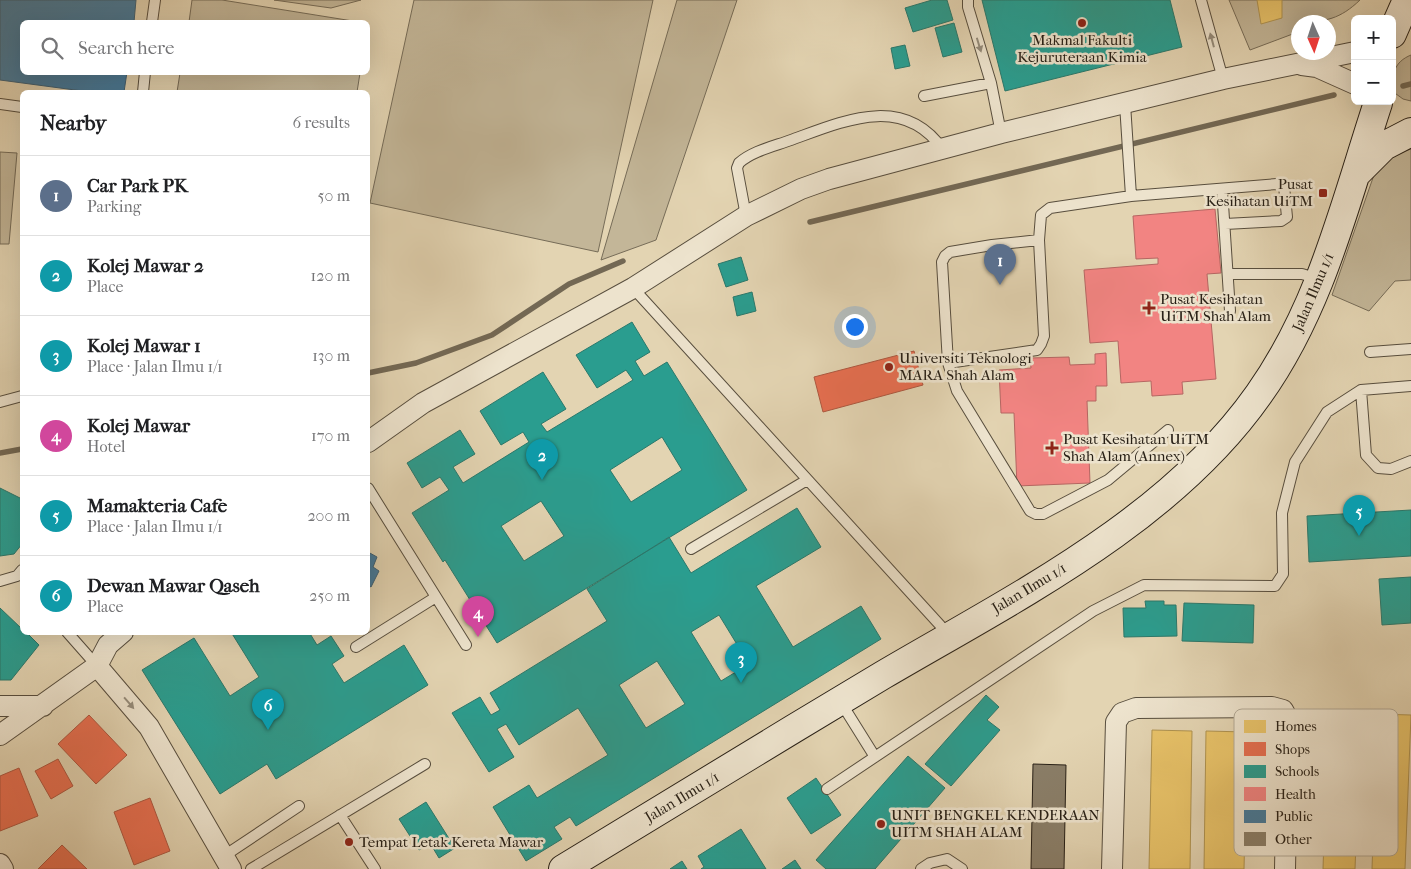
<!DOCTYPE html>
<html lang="en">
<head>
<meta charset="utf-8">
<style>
  :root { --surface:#fff; --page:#f6f6f6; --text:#202124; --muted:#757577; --line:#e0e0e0; --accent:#0f766e }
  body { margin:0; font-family:"IM FELL French Canon",serif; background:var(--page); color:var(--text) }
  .controls { position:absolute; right:15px; top:15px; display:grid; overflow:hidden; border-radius:8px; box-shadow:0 5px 20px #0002 }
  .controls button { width:45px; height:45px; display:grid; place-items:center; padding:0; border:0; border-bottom:1px solid var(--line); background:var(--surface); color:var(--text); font:25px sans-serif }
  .compass { position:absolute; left:1291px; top:15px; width:45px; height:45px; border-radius:50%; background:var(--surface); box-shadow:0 5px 20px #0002; rotate:177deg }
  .you { position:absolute; left:854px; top:326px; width:18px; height:18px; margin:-12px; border:4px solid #fff; border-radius:50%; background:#1a73e8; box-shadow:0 0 0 8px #1a73e833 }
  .badge { display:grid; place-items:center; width:32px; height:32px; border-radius:50%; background:var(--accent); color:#fff; font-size:16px; font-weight:700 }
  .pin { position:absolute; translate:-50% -41px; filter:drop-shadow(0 1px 2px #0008) }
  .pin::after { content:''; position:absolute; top:26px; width:18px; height:15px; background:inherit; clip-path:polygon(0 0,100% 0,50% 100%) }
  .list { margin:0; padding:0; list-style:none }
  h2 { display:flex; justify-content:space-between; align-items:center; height:65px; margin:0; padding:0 20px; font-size:21px }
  h2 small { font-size:16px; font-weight:400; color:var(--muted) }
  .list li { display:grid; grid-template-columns:32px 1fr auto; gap:15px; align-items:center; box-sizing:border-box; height:80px; padding:0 20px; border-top:1px solid var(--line) }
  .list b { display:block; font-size:19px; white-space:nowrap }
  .list p { margin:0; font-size:16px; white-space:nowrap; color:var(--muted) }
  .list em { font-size:16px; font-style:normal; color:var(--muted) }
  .icon { flex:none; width:28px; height:28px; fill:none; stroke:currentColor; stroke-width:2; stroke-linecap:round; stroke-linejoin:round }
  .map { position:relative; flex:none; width:1411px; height:869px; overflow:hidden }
  .search { position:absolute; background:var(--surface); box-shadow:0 5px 20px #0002; left:20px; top:20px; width:350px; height:55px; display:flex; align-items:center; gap:12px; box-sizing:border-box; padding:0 18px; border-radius:8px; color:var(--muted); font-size:19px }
  .panel { position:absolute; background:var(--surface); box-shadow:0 5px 20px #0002; left:20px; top:90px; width:350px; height:545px; border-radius:8px }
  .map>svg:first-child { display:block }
</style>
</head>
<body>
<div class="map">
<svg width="1411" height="869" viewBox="0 0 1411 869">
  <rect width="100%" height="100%" fill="#e3d4b2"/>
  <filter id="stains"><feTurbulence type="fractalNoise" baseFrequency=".004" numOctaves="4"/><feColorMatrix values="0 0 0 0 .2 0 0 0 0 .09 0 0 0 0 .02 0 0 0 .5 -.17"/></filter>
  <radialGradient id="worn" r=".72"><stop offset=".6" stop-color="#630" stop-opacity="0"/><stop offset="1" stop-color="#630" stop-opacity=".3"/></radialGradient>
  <!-- green -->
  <path fill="#c3b698" stroke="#766c58" d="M192,0h30l137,22h-170z
    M274,0h87l-30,8z
    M414,0h239l-55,252 -228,-49z
    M677,0h60l-81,240 -55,20z
    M1229,0h131c-20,19 -34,22 -62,22v10l-48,18z
    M1411,55v46l-8,-2 -11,-8c0,-17 2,-29 19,-36z
    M180,73v-1l180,1 -3,19h-180z
    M1411,149v131l-16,1 -26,30 -37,-16 43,-123 15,-17z
    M0,152l17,1 -8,91h-9z"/>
  <!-- homes -->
  <path fill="#e9c46a" stroke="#af9351" d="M1257,0h25v18l-21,6z
    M1328,712l33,1 -6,156h-32z
    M1377,714l34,1 -6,154h-33z
    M1152,730l40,1 -2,138h-41z
    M1206,731l41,1 -3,137h-40z"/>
  <!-- shops -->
  <path fill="#e76f51" stroke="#ae5840" d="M914,351l9,34 -100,27 -9,-35z
    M89,715l38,40 -31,29 -38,-40z
    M58,759l15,27 -22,13 -16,-28z
    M19,768l19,48 -38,15v-55z
    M150,798l20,53 -36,14 -20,-53z
    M62,845l25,24h-49z"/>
  <!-- schools -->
  <path fill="#2a9d8f" stroke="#2a786b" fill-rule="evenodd" d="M932,0h15l6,20 -40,12 -8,-24z
    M982,0h188l12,47 -177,44z
    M954,23l8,29 -19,5 -8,-29z
    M905,45l5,21 -15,3 -4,-21z
    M741,257l7,23 -22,7 -8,-23z
    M752,292l4,19 -19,5 -4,-19z
    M632,322l18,30 -15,9 9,15 23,-14 80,128 -250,153 -52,-83 -2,2 -31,-49 37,-23 -9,-13 -18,11 -15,-25 53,-33 15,24 -22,13 10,16 66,-41 -6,-10 -22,13 -21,-34 63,-39 23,37 -25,15 6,8 86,-52 -7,-10 -29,18 -21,-33zM662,437l20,33 -51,32 -21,-32zM541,501l23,35 -40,25 -23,-35z
    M0,488l22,11v45l-8,10 -14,2z
    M797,508l24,39 -65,39 37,61 68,-41 20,33 -305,187 -6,-9 -16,10 8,12 -36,22 -33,-54 36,-22 8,13 71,-43 -30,-47 -59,37 -13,-21 -9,5 17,28 -25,15 -37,-59 28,-16 11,18 9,-5 -10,-17 117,-72 -20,-32 82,-52 22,36zM719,615l30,49 -28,17 -30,-49zM657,661l28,43 -39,24 -27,-43z
    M1411,510v46l-102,6 -2,-46z
    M1411,577v46l-29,2 -3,-46z
    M1145,601h19v4h12l1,31 -53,1 -1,-29h23z
    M1184,603l70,2 -1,38 -71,-2z
    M0,608l22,21v3h4l13,13 -28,35h-11z
    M231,632h78l8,13 14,-9 13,20 -12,8 12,19 60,-38 24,40 -152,94 -9,-15 -47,30 -78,-124 52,-32 36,58 29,-19z
    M986,695l13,12 -12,13 13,10 -49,56 -26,-22z
    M908,756l37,32 -70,81h-49l-10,-9z
    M816,778l25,37 -30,19 -24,-36z
    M426,802l29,46 -16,10 -9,-15 -11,7 -20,-31z
    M741,829l25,40h-65l3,-2 -6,-11z
    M795,860l6,9h-19z
    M682,861l5,8h-17z"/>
  <!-- health -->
  <path fill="#f28482" stroke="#b66662" d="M1215,209l6,64 -14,1 9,105 -34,3 1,12 -31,2 -1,-15 -30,2 -3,-42 -28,2 -6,-73 74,-6v-6l-22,1 -3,-43z
    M1106,353l1,33h-11v15h-9l3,82 -73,3 -3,-73h-13l-2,-43 32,-2 -1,-10 39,-1 1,8 25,-1v-10z"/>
  <!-- public -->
  <path fill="#457b9d" stroke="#3d6075" d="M0,0h136l-2,22h-112v50h105l-3,20h-34l-90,-12z
    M368,552l9,5 -4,10 6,4 -8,16 -3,-2z"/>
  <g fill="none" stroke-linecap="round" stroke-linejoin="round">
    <!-- stream -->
    <path stroke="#736854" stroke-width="5.5" d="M1403,86l8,-2
      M810,222l524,-127
      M368,373l48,-10 76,-28 77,-51 54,-23
      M0,453l22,-4"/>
  </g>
  <!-- building -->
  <path fill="#8a7e68" stroke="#292117" d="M1033,764l33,1 -2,104h-33z"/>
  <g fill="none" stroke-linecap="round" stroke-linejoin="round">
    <defs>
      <path id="lane" d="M968,0v7l23,76 10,50
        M1201,0l22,79
        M152,22l3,-22
        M143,92l2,-20
        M924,96l67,-13
        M0,104l22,3
        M1125,104l6,92 146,-12 7,2 3,31 -6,4 -56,3
        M1222,189l8,122
        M746,216l-9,-48 2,-5c13,-12 36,-17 52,-23 52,-19 113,-47 152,10
        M1039,240l-47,5 -42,7 -5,4 -3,6 6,101 9,28 73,120 6,3h7l65,-34 60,-50
        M1228,274h74l17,5
        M633,288l316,347
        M1370,352l41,-3
        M948,363l89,-13 4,-6 3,-8 -5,-96 2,-25 9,-7 81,-12
        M1361,390l5,65 12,13 13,1 20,-8
        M0,402l22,-6
        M368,488l98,157
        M691,549l116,-69
        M0,581l17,-5 5,-6
        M67,632l30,34
        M356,647l80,-50
        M840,701l35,56
        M827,789l266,-178 51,-26 131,1 8,-12 -1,-61 13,-51 32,-50 34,-22 50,-4
        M340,815l35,54
        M224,856l75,-50
        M251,869l174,-105
        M921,869l9,-6 17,-4 15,10"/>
      <path id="street" d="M1302,65l15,2 38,17
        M368,442l55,-39 210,-115 113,-72 55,-27 28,-10 172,-46 222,-54 132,-27
        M97,666l52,61 82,142
        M0,706h43
        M0,735l97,-69 11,-21 15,-13
        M0,864l3,5
        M1112,869l4,-147 6,-9 14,-5 136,-1 11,3 5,9 -3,150"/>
      <path id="secondary" d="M1392,34l15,-34
        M1357,173l27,-27 27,-14
        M563,869c107,-65 213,-130 320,-194 131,-77 287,-154 376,-281 62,-87 86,-191 119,-291"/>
    </defs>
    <!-- lane casing -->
    <use href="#lane" stroke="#584e3e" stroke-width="12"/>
    <!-- street casing -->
    <use href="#street" stroke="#584e3e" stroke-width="22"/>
    <!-- secondary casing -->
    <use href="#secondary" stroke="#292117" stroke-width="30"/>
    <!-- lane -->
    <use href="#lane" stroke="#ede3cd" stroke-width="10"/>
    <!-- street -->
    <use href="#street" stroke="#ede3cd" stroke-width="20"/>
    <!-- secondary -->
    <use href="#secondary" stroke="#ede3cd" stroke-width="28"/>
  </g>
  <!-- one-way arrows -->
  <defs><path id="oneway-solid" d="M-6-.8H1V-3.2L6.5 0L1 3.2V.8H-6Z" transform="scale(1.25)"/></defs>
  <g fill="#958c7b">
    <use href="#oneway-solid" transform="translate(1212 40) rotate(-105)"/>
    <use href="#oneway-solid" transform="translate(979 45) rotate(73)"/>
    <use href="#oneway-solid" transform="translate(129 703) rotate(49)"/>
  </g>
  <!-- markers -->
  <g fill="#8f2418" stroke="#ede3cd" stroke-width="2">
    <circle cx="1082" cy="23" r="5"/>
    <rect x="1318" y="188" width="10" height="10" rx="2.5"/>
    <path d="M1146.5 300.5h5v5h5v5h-5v5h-5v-5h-5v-5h5z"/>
    <circle cx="889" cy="367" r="5"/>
    <path d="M1049.5 440.5h5v5h5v5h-5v5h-5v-5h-5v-5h5z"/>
    <circle cx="881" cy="824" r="5"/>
    <circle cx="349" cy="842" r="5"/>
  </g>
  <g text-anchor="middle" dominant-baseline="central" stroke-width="5" stroke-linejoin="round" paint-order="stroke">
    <!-- poi labels -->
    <g font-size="15" fill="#292117" stroke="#ede3cd" text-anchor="start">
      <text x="1082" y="40" text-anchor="middle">Makmal Fakulti<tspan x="1082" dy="17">Kejuruteraan Kimia</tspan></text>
      <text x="1313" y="184" text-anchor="end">Pusat<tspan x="1313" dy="17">Kesihatan UiTM</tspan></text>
      <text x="1160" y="299">Pusat Kesihatan<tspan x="1160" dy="17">UiTM Shah Alam</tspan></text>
      <text x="899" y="358">Universiti Teknologi<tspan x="899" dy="17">MARA Shah Alam</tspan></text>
      <text x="1063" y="439">Pusat Kesihatan UiTM<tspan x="1063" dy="17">Shah Alam (Annex)</tspan></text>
      <text x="891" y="815">UNIT BENGKEL KENDERAAN<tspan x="891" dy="17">UITM SHAH ALAM</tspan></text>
      <text x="359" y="842">Tempat Letak Kereta Mawar</text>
    </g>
    <!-- street labels -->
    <g font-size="15" fill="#292117" stroke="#ede3cd">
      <text transform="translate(1313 292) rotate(-67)">Jalan Ilmu 1/1</text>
      <text transform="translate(1029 588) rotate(-31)">Jalan Ilmu 1/1</text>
      <text transform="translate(682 797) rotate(-31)">Jalan Ilmu 1/1</text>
    </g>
  </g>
  <!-- legend -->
  <rect x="1234" y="709" width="164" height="147" rx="8" fill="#ede3cd" stroke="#b2a996" stroke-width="1"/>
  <rect x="1244" y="720" width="22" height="13" fill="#e9c46a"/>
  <rect x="1244" y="742" width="22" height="14" fill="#e76f51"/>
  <rect x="1244" y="765" width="22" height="13" fill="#2a9d8f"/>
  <rect x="1244" y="787" width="22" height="14" fill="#f28482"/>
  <rect x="1244" y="810" width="22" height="13" fill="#457b9d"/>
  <rect x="1244" y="832" width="22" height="14" fill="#8a7e68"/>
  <g font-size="14" fill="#292117">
    <text x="1275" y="731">Homes</text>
    <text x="1275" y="754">Shops</text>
    <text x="1275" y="776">Schools</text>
    <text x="1275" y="799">Health</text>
    <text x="1275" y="821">Public</text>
    <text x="1275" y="844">Other</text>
  </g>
  <rect width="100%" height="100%" filter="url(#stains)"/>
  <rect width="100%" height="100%" fill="url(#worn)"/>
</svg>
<div class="controls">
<button>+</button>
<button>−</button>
</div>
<svg class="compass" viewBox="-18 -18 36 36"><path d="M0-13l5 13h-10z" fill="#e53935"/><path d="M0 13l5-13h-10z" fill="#757577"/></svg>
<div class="you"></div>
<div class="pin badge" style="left:1000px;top:285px;background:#5c6f8a">1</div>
<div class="pin badge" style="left:542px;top:480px;background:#0f9aa8">2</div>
<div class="pin badge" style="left:741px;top:683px;background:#0f9aa8">3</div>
<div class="pin badge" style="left:478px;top:637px;background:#d1479c">4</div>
<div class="pin badge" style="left:1359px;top:536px;background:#0f9aa8">5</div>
<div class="pin badge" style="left:268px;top:730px;background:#0f9aa8">6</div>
<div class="search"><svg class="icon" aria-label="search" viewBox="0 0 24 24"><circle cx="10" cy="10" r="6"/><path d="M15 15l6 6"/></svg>Search here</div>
<section class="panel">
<h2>Nearby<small>6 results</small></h2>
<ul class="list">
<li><span class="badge" style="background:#5c6f8a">1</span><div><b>Car Park PK</b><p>Parking</p></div><em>50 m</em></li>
<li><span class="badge" style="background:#0f9aa8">2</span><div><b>Kolej Mawar 2</b><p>Place</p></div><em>120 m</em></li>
<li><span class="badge" style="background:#0f9aa8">3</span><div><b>Kolej Mawar 1</b><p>Place · Jalan Ilmu 1/1</p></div><em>130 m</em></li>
<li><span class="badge" style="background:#d1479c">4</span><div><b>Kolej Mawar</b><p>Hotel</p></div><em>170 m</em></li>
<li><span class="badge" style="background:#0f9aa8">5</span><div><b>Mamakteria Cafe</b><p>Place · Jalan Ilmu 1/1</p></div><em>200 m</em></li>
<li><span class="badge" style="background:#0f9aa8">6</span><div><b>Dewan Mawar Qaseh</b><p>Place</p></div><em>250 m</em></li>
</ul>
</section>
</div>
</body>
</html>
